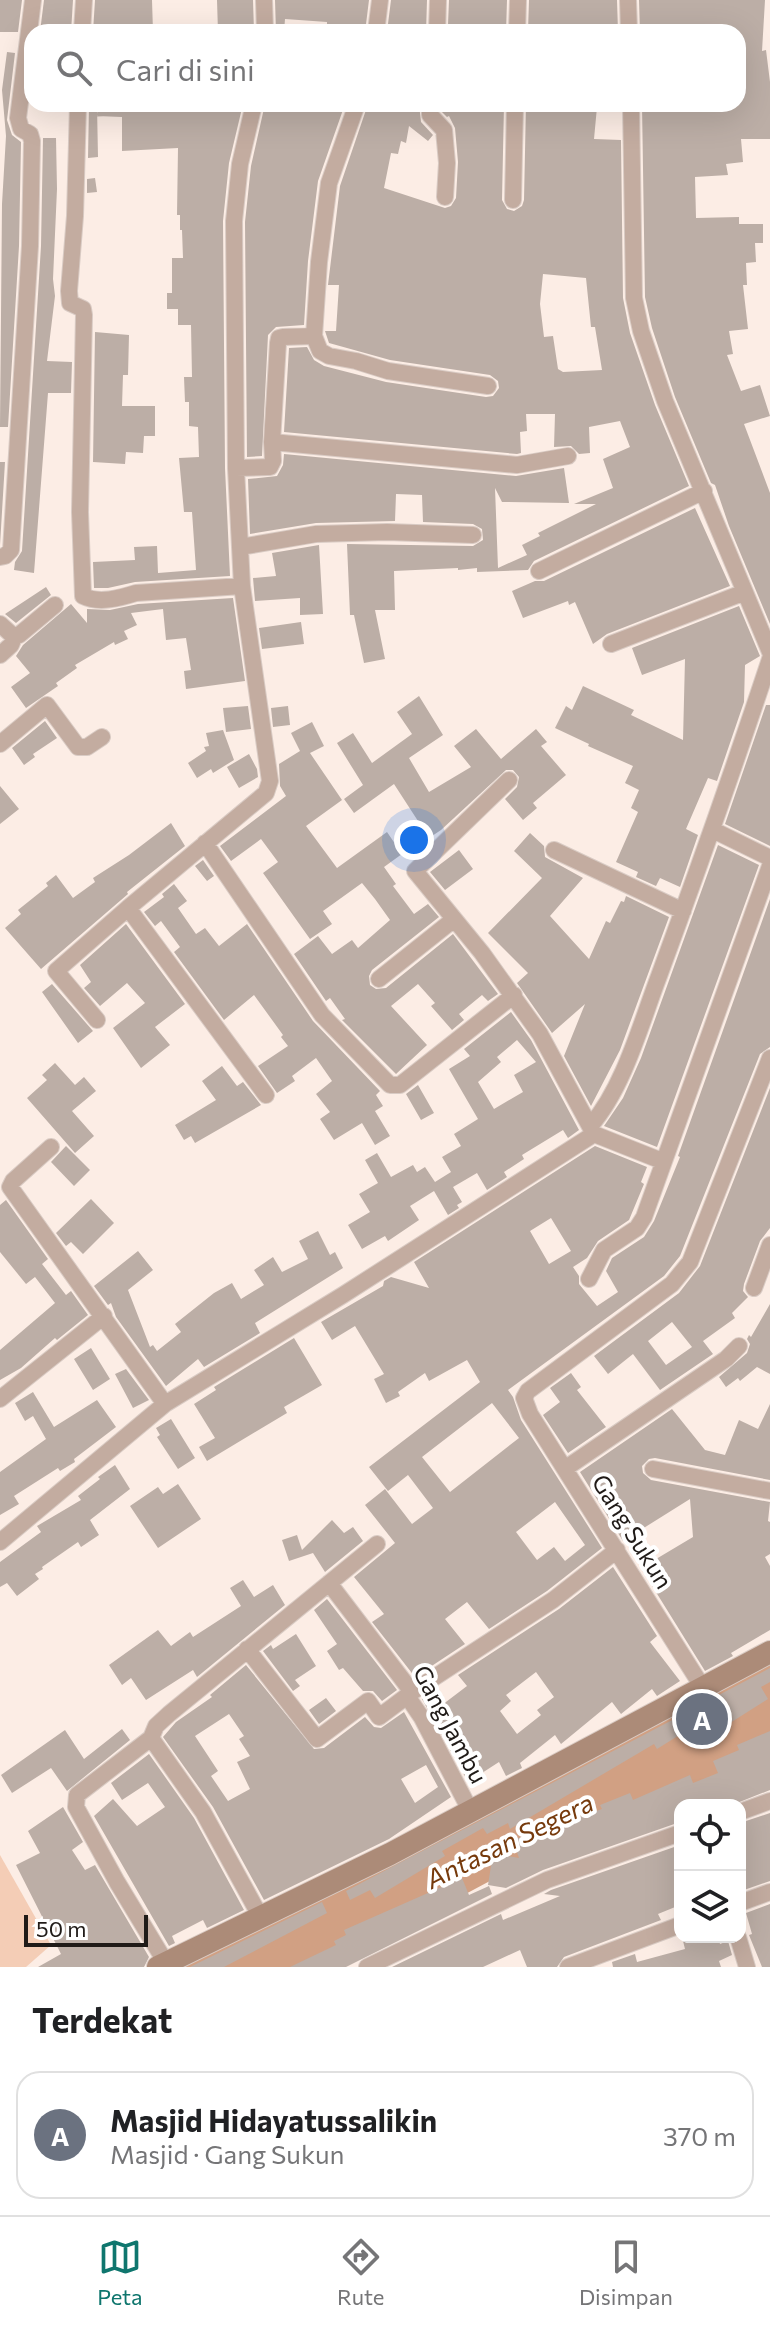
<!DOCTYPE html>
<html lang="id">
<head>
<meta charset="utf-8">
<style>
  :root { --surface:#fff; --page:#f6f6f6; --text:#202124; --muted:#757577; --line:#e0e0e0; --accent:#0f766e }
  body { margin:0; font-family:Commissioner,sans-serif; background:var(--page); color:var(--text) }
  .controls { position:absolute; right:24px; bottom:24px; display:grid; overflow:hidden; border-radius:16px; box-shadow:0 8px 32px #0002 }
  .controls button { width:72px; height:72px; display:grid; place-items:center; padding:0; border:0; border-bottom:2px solid var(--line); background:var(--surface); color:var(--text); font:40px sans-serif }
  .scale { position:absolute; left:24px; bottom:20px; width:124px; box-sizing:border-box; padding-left:8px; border:4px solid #201b18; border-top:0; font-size:22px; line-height:28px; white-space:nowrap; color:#201b18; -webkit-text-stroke:6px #fff; paint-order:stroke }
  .you { position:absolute; left:414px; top:840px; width:28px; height:28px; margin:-20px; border:6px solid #fff; border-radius:50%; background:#1a73e8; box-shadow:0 0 0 12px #1a73e833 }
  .badge { display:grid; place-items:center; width:52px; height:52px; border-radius:50%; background:var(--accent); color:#fff; font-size:26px; font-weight:700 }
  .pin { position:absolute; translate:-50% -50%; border:4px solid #fff; box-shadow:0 2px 8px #0006 }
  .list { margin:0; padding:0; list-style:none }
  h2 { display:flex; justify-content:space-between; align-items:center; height:104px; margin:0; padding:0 32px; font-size:34px }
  h2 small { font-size:26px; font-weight:400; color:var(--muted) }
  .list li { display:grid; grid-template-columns:52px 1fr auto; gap:24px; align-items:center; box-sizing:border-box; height:128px; margin:0 16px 16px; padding:0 16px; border:2px solid var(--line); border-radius:24px }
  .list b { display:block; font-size:30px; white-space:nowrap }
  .list p { margin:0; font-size:26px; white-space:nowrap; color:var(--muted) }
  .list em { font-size:26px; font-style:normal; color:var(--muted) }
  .icon { flex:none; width:44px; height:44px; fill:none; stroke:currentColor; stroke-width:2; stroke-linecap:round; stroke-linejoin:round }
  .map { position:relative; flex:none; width:770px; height:1967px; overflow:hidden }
  .search { position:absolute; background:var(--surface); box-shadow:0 8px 32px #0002; left:24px; right:24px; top:24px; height:88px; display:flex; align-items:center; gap:20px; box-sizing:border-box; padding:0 28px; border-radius:24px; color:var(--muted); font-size:30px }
  .sheet { height:248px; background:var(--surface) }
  nav { display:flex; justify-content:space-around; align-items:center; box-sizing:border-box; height:112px; border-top:2px solid var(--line); background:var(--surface); font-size:22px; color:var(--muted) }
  nav a { display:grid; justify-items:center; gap:4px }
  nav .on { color:var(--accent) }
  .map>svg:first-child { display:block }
</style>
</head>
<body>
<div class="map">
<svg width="770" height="1967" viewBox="0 0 770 1967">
  <rect width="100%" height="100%" fill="#fcede5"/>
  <!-- green -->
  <path fill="#f4cdb6" d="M0,1855l51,90 -25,22h-26z"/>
  <!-- water -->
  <path fill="#d1a083" d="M770,1664v89l-282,129 -159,85h-155z"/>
  <!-- building -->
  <path fill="#bcaea6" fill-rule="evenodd" d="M0,0h22l-4,32h-18z
    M44,0h29l-2,32h-31z
    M95,0h57l1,32h-60z
    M217,0h36l1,32h-36z
    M275,0h94l-4,32h-38v-10l-42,-3 -1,13h-8z
    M391,0h36l-1,32h-39z
    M449,0h58l-1,32h-16v-6l-42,-1z
    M529,0h88l1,32h-90z
    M639,0h126l-3,51 4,-1 4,32v57h-29l2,23 -17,2 2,11 -33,2 1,41 43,-1v7h24v19h-8l1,19 -10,1 1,22h-4l5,44 -19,2 4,23 -6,1 14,36 19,-6 10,31 -26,8 26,69v131l-41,-98 -14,-41 -4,-2 -36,-86 -23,-69 -7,-31 -3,-193h96v-72h-98z
    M7,52l8,1 -8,67 5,15 9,7 -2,104 -11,181h-8l2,-223 4,-68 -4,-46z
    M98,104h145l-14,59 -6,58 2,247 5,108 -95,6 -27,6h-14l-1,-26 42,-2 -1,-13 23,-1 1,27 38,-3 -4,-58h-8l-5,-54 20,-1 -1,-30 -9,-1v-24h-4l-1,-25h8l-1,-52h-13v-16h-11v-16h5v-35h11l-1,-28h-2v-15h-3l1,-67 -56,3v-34l-25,-1z
    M265,104h80l-27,77 -10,80 -4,64 -28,2 -8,8 -6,121 -15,1 -2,-235 6,-56z
    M368,104h51l2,18 12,13 -5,6 -19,-15 -3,17 -5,-2 -3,13 -7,-1 -7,35 61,20 6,-2 5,-8 2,-36 -3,-34 -6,-12 -2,1 -6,-6v-7h63l-2,96 5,9 7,2 8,-5 2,-6 2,-96h22v4l33,2v-5l16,2 -3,32 27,1 2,158 7,35 25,72 34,81 -155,75 -6,9 -51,2v-4l-19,2v-2l-64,3 1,39h-20l10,49 -21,4 -10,-48h-4l-3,-71 126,2 10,-6 -1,-11 -9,-5 -50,-2 -1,-27 -26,-1 -1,27 -79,2 -66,11 -2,-55 29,-3 6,-11 1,-11 232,22 48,-8 5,35 -67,-1 -7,-14 3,80 29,-13 -5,-10 18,-9 -2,-3 58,-29h-22l39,-16 -10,-29 27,-12 -10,-26 -31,6 1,26 -11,1 -8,-8 -17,1 1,-33h-29l1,17 -7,1 1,21 -4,1 -233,-22 5,-84 18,-1 7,13 10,6 62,16 100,15 7,-1 6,-8 -1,-7 -8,-6 -100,-15 -61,-17 -4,-12h11l3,-46h-11l12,-99zM543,274l43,4 5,49h4l7,43 -39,2 -5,-3 -5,-33 -9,1 -4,-33z
    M89,106h8l1,51 -10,1z
    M43,138h13l1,51 -4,90 2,17 -8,65 25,1 -1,31h-23l-14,180 -20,-3 1,-8 7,-11 19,-305z
    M95,178l2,14 -10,1v-14z
    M95,332l34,3 -1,40h-5l-1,31h33v30h-11l-1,17 -17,-1 -1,12 -32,-2z
    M0,462h5l-5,83z
    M695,508l35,78 -123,48 -14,10 -18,-42 -6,3 -1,-4 -45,17 -11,-27 23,-10h9z
    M319,545l4,69 -23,1v-17l-45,3 -2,-23 23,-2 -4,-23z
    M46,587l5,8 -35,28 -11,-9z
    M233,598l12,83 -59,8 -2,-18 7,-1 -5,-32 -20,2 -3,-31 -32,4 6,12 -13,6 4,8 -13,6 -1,-3 -39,23 2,3 -21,15 2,3 -32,22 -15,-21 19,-14 -14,-17 7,-11 48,-41 16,19v-14l23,1 28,-6z
    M739,606l21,50 -15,9 -1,37 -27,79 -9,-3 -22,51 12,6 -18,52 -20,-9 -4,8 -20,-9 2,-5 -22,-10 22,-50 -7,-4 8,-18 -14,-7 8,-17 -45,-20 1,-2 -34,-16 11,-22 6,4 11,-24 51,24 -3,5 52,25 2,-81 -43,16 -10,-27z
    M301,622l3,22 -42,5 -3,-21z
    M419,696l24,39 -34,23 20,34 42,-25 -17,-21 22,-17 25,30 35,-30 11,13 -6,4 25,29 -33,28 4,5 -14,12 -18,-21 12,-12 2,-10 -6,-7h-7l-65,60 -12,8 -35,-54 -40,29 -10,-14 19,-14 -26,-42 16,-10 19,30 40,-29 -15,-22z
    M766,705h4v141l-45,-22z
    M248,706l3,23 -25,3 -3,-24z
    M288,706l2,19 -17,2 -2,-19z
    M45,721l12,17 -24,16 2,3 -11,8 -12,-17z
    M312,722l12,24 -14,7 32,47 -36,26 31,42 50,-36 15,22 -18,13 12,17 -3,2 21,28 14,-10 11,13 -67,53 -3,6 1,9 6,4 10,-1 67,-54 45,60 -10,7 -6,-6 -23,19 5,6 -12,10 -21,-24 4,-3 -17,-19 -27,22 36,39 -31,29 -54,-54 3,-1 -15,-21 -4,3 -32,-47 24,-18 14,18 20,-14 6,8 32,-28 -15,-21 -13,-16 -39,28 9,13 -22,15 -47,-66 15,-11 -17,-23 -30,22 -11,-15 66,-50 -6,-10 -1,-22 21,-13 -9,-18z
    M223,730l11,30 -21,13 -2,-4 -14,9 -9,-15 18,-12 -2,-4 5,-1 -3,-13z
    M249,754l8,15 1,8 -19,11 -12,-21z
    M0,786l19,23 -19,15z
    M171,823l14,23 -58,46 1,2 -87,75 -36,-41 16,-14 -3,-4 30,-24 -2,-3 10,-8 17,23 22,-16 -2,-4 36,-23z
    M530,833l14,13 1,11 38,21 -33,38 39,43 17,-38 4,2 11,-22 3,1 2,-6 43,21 -49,133 -29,56 -27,-50 21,-52 -33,29 -35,-50 11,-10 -40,-40 54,-55 -28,-27z
    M718,845l41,20 -102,282 -53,-21 19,-28 18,-40z
    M459,850l14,19 -28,21 -15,-18z
    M203,860l11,16 -7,5 -12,-15z
    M174,884l13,17 -9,7 18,26 9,-6 14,18 28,-22 66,97 67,70 -4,4 7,11 -8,5 15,25 -15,9 -13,-22 -28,17 -14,-21 10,-7 -14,-18 16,-13 -16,-23 -24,18 3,5 -18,12 -19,-27 30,-20 -7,-9 2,-2 -29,-40 -30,25 -50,-68 6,-5 -19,-26 -6,5 -11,-14 20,-15 -2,-3z
    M770,899v148l-10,7 -80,202 -16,20 -156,114 5,7 8,23 81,128 -55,43 -58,38 -22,-27 -22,17 20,25 -50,33 -43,-55 12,-8 -30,-37 41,-34 -30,-38 20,-16 27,35 21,-16 -25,-33 -20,16 -19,-24 111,-85 -13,-22 -38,21 -4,-8 -27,19 2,4 -14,7 -12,-24 10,-5 -29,-48 -23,14 -11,-18 62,-36 1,-5 7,-4 38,11 -15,-26 181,-116 52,21 -6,15 3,2 -15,36 -31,21 -11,17 -14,9 6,9v8l18,22 21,-14 -12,-21 6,-13 32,-21 10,-16 26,-64 -2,-1zM551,1218l20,33 -22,13 -19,-33zM492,1403l27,35 -69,54 -28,-35zM555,1502l30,43 -20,16 -11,-14 -17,13 -21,-28z
    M126,924l59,80 -30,23 15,18 -29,23 -28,-40 32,-25 -18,-20 -27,23 -16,-18 7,-6 -11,-17z
    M52,984l41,47 -15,12 -36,-51z
    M511,1012l20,28 48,90 -11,8 -5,-8 -41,25 2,4 -20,13 3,5 -20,13 -10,-17 -24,14 9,15 -5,3 2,3 -11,7 -14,-24 -24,15 9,14 -31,21 -3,-5 -23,13 -14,-24 22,-13 -11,-18 19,-11 -13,-23 12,-7 14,24 22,-12 4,7 8,-5 10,15 16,-10 -9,-15 19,-11 -7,-12 24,-15 -29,-50 21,-13 -6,-7zM517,1040l19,22 -22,13 9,17 -29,17 -16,-27 23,-20 -4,-5z
    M55,1063l20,22 9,-8 12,14 -24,20 22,25 -19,17 -48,-55 20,-18 -5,-5z
    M222,1066l15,20 6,-4 18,23 -66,38 -4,-7 -7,4 -9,-15 41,-25 -14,-19z
    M418,1085l16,28 -13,7 -15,-26z
    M770,1088v140l-10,13 -16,43 -1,7 5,6 -16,16 3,5 -32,23 10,13 -53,36 -27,-36 -25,20 -14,-18 85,-63 21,-27zM672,1322l20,25 -26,18 -18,-24z
    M66,1146l24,24 -16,16 -23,-24z
    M91,1199l23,24 -31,31 -12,-12 -5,4 -10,-13z
    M6,1200l42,59 -6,5 24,31 5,-4 17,24 -31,25 -2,-2 -34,30 -21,12v-30l55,-47 -20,-26 -9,7 -26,-32v-47z
    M318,1231l12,24 5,-3 8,16 -88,55 5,10 -56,34 -6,-8 -32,27 -50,-69 -5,-14 -3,2 -14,-19 44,-35 15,19 -25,20 22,57 3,-2 4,6 24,-19 -6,-8 39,-31 18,-10 9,16 23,-14 -10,-15 19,-13 9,15 26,-13 -9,-18z
    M770,1304v70l-13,-7 -17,14 -2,-3 -12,9 -7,-10 28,-24 3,-9 -3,-5 2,-4 2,2z
    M294,1338l28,47 -38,22 3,6 -80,48 -8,-14 16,-9 -21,-34 22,-14 -2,-3z
    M91,1348l19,31 -17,11 -19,-31z
    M126,1369l23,31 -16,8 -18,-34z
    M571,1373l10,14 -4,3 29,37 -38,26 -25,-38 17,-13 -10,-14z
    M33,1392l21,35 43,-27 19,27 -42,32 1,3 -15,9 -2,-3 -44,28 5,8 -19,11v-43l46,-33 -13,-23 -8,5 -10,-18z
    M770,1404v76l-115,-22 -6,1 -7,7 1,7 8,7 119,22 -2,19 2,1v32l-5,3 5,9v64l-39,23 2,3 -28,15 -64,-103 52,-31 -3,-38 -67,42 -43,-69 92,-63 33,41 20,5 14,-35 19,9z
    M171,1419l24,39 -17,11 -21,-32 3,-2 -4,-7z
    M115,1465l15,24 -40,31 9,15 -18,12 -3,-5 -36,25 1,2 -8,5 4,5 -22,17 -10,-13 -7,4v-25l41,-30 -4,-6 44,-26 -3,-4 22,-17 -2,-2z
    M178,1484l23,35 -43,29 -28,-42 28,-19 5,7z
    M332,1520l12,13 9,-6 10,14 -38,31 -12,-19 -24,8 -7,-21 15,-5 5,15z
    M613,1567l44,69 -7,6 30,39 -23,15 -5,-7 -31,25 -9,-12 -51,42 -6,-9 -35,28 2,5 -16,8 -7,-14 -31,20 -46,-83 11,-7 9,13 25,-19 -9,-11 101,-66zM536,1672l18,25 -17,13 4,5 -24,19 -17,-23 11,-10 -5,-6z
    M243,1580l11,17 19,-12 12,20 -88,72 -4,-7 -47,30 -15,-22 -9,7 -13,-20 49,-35 13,16 19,-14 3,5 48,-31 -11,-18z
    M327,1599l70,91 -15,11 -9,-10h-10l-20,-23 -4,2 -12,-19 10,-7 -23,-34z
    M296,1634l20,32 -21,14 5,6 -7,5 -30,-40 8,-6 2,4z
    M246,1665l68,84 10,-1 41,-31 9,10 7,1 23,-16 47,85 -62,42 -125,61 -51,-93 -50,-70 13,-15 36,-25 -2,-2zM229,1714l15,22 -5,3 11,17 -13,6 13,27 -22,12 -17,-25 7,-5 -23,-35zM426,1765l12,22 -23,16 -14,-24z
    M770,1668v14l-9,5 7,12 -38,24 -15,-26z
    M326,1698l10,13 -17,13 -10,-14z
    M699,1706l19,25 -18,10 -4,-8 -14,5 -1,-4 -24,15 -3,-5 -144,85 -2,-6 -21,11 -4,-6 -41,23 3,5 -70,42 -5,-8 -20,10 -4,-9z
    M122,1729l8,11 -63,51 -16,-23 -39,25 -11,-18 64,-45 19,29z
    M770,1731v59l-38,15h-52v17l-137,48 -37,18 -18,-3 5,-32 26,5 -6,-18 89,-31 -2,-4 30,-12 3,7 57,-25 3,8 25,-10 -5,-12 26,-11 -2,-5z
    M149,1754l45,64 50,92 -37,18 -4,-8 -31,16 3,7 -6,3 -75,-130 19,-17 24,27 28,-19 -17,-24 -26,17 -11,-17z
    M63,1807l20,35 -11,8 13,20 10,-5 54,92 -5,10h-106l23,-13 -45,-89 24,-12 -12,-22z
    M770,1813v68l-26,9 -4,-12v-55z
    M680,1845v60l-22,9 3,6 -97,37 -7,10h-30l-7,-17 -37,17h-91l109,-53 2,6 57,-24 -16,-2 7,-4z
    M462,1878l7,17 20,-9 3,8 -146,73h-56l46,-22 -2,-4 12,-6 -2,-5z
    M322,1902l5,11 -103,54h-34z
    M770,1904v63h-8l-13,-32 3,-1 -6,-21z
    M682,1937h36l2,7 8,-3 4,14 -13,6 2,6h-108l-1,-5 23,-8 2,8 48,-13z"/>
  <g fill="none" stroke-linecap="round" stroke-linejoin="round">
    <defs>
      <path id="street" d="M264,0l1,32
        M628,0l1,32
        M82,32l2,-32
        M376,32l4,-32
        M437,32l1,-32
        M517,32l1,-32
        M78,104l-3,112 -6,75 1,12 13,6 1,6 -4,197 3,84c16,8 37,2 53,-3l106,-7
        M254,104l-14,60 -6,57 2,247 6,118 28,195 -4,12 -138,115 138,187
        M430,104v11l14,15 3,33 -2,34
        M631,104l3,194 7,33 24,70 105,251
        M513,200l2,-96
        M314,336l6,15 9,5 27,5 32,10 100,15
        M272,442l6,-99 1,-5 4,-1 31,-1 5,-74 10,-79 28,-79
        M236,468l34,-1 3,-6 -1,-19 245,23 51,-9
        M240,547l76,-13 71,-2 86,3
        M0,557l5,-1 6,-6 19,-304 2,-105 -2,-7 -9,-5 -3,-11 15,-118
        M539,571l165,-80
        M0,624l12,11h7l36,-30
        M611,644l134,-52
        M0,655l11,-10 4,-10
        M0,744l47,-39 31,42h9l15,-10
        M713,830l57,28
        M205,843l117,172 68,70h10l114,-90
        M554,850l129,61
        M379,979l74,-59
        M97,1020l-41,-49 72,-63
        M591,1125c33,-38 50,-102 68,-149 39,-106 76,-211 111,-317
        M594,1134l68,27
        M51,1147l-38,34 -3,6 155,217
        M589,1279l15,-29 33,-22 7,-11 126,-351
        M754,1288l16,-43
        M0,1399l104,-83
        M566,1468l160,-109 13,-13
        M653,1469l117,22
        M0,1542l165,-138 178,-109 251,-161 -54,-100 -58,-81 -67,-82 94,-91
        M329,1583l83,109 -5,4 15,22 49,94
        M247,1649l70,90 51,-38 11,16 28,-21
        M703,1688l-173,-274 -6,-16 4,-7 144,-107 18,-22 80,-204
        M412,1692l141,-92 64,-50
        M151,1738l52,74 57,104
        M740,1812l30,-11
        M740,1903l30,-11
        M738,1937l9,30
        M166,1963l-49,-81 -41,-75 1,-12 74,-57 5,-12 13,-12 208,-170
        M367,1967l180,-87 133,-47
        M568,1967l112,-42"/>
      <path id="secondary" d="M158,1967l232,-113 380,-202"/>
    </defs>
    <!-- street casing -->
    <use href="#street" stroke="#d9cbc4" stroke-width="18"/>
    <!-- secondary casing -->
    <use href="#secondary" stroke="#d9cbc4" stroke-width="24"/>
    <!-- street -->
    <use href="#street" stroke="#c3aca0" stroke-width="16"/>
    <!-- secondary -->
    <use href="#secondary" stroke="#ac8b78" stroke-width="22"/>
  </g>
  <g text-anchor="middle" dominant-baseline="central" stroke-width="8" stroke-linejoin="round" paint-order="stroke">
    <!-- street labels -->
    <g font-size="24" fill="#201b18" stroke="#fff">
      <text transform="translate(633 1531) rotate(58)">Gang Sukun</text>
      <text transform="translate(451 1724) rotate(62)">Gang Jambu</text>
    </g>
    <!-- water labels -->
    <g font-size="26" font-style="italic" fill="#763a0c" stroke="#fff">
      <text transform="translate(509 1840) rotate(-26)">Antasan Segera</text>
    </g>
  </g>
</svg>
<div class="controls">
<button><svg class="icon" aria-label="locate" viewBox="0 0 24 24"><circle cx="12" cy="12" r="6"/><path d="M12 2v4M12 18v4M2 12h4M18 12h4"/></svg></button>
<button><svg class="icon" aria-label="layers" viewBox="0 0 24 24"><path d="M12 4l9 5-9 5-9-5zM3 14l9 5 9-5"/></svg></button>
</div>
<div class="scale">50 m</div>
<div class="you"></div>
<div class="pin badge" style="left:702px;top:1719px;background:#6b7280">A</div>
<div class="search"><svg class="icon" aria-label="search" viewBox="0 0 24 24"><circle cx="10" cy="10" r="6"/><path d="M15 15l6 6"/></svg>Cari di sini</div>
</div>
<section class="sheet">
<h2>Terdekat<small></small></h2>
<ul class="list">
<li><span class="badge" style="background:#6b7280">A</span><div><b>Masjid Hidayatussalikin</b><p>Masjid · Gang Sukun</p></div><em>370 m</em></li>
</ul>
</section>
<nav>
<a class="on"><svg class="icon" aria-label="map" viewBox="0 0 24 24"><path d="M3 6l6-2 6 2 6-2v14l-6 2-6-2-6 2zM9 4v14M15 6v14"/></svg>Peta</a>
<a><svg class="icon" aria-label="directions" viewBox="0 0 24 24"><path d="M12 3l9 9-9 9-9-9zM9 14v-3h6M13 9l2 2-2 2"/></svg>Rute</a>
<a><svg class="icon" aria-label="saved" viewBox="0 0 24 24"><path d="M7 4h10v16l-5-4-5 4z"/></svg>Disimpan</a>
</nav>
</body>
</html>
